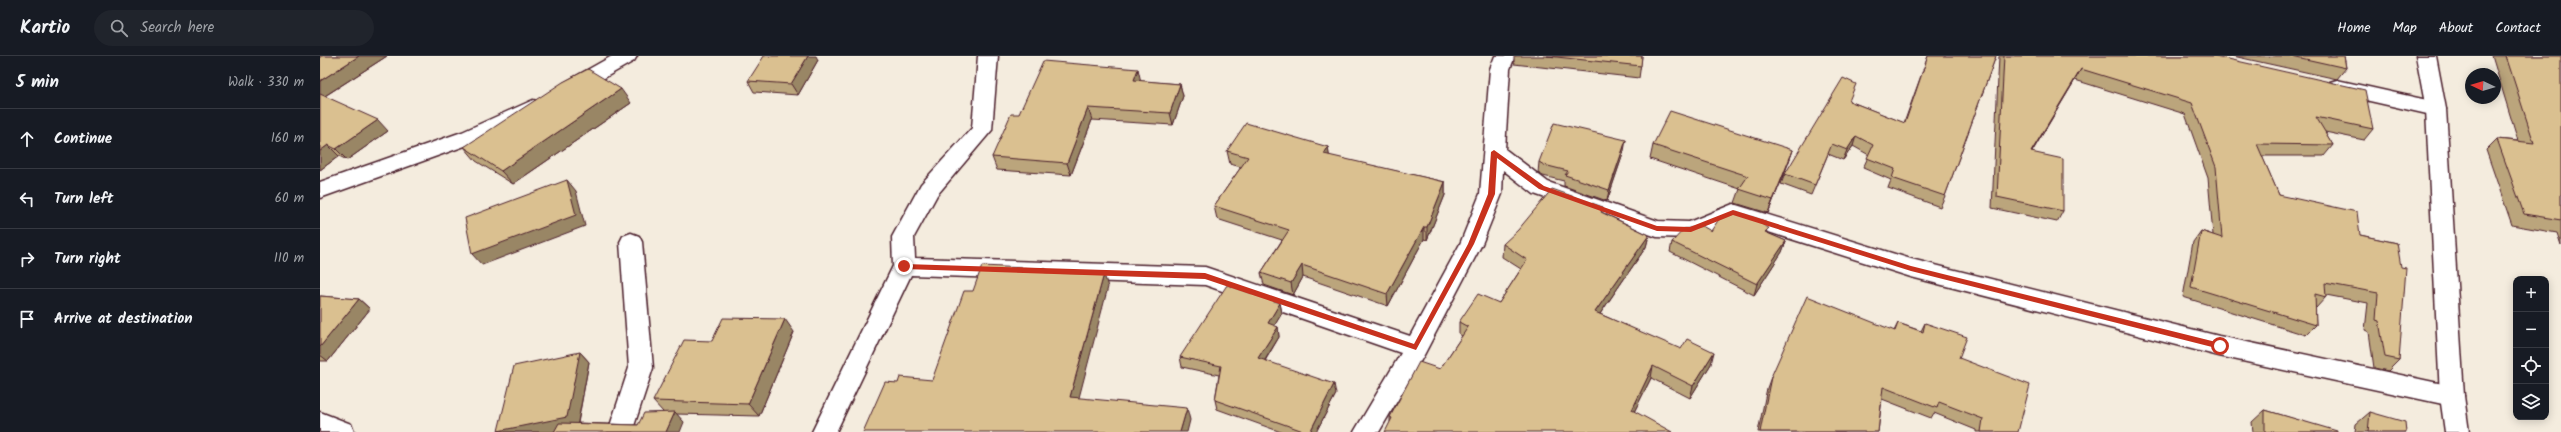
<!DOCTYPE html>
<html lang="en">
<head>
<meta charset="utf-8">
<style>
  :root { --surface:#171b24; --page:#20242c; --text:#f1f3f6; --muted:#9ea1a6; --line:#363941 }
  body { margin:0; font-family:Kalam,sans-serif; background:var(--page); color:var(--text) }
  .controls { position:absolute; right:12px; bottom:12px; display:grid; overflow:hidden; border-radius:8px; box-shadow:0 2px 10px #0003 }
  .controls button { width:36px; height:36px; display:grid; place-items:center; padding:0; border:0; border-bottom:1px solid var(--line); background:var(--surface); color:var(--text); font:20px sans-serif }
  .compass { position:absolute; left:2145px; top:12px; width:36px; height:36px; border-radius:50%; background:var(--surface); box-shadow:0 2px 10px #0003; rotate:274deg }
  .stop { position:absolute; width:12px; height:12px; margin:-9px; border:3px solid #c8321e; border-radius:50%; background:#fff }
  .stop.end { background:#c8321e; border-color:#fff; box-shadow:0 1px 4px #0008 }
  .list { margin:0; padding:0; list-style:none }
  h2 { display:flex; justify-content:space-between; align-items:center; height:52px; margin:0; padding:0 16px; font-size:17px }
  h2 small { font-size:13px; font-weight:400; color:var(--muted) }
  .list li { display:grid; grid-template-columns:26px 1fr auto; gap:12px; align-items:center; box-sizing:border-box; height:60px; padding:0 16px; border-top:1px solid var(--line) }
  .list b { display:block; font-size:15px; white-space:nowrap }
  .list em { font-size:13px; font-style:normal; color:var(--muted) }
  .icon { flex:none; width:22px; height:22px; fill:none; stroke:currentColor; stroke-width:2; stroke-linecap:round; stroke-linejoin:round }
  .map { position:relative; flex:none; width:2241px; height:376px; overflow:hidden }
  header { display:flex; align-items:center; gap:24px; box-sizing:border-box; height:56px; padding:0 20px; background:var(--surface); border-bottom:1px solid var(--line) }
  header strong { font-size:19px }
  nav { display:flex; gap:22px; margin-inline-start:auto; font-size:14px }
  .search { width:280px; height:36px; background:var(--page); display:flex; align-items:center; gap:10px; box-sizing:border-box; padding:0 14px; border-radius:22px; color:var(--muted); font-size:15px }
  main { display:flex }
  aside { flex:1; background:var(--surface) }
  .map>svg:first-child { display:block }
</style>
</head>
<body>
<header>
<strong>Kartio</strong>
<div class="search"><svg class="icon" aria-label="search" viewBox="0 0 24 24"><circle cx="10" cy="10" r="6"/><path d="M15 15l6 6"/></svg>Search here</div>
<nav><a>Home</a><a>Map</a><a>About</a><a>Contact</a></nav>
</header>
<main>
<aside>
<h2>5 min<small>Walk · 330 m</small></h2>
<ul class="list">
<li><svg class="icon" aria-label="ahead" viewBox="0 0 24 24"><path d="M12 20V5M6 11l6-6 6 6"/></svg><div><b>Continue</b></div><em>160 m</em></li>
<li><svg class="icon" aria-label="left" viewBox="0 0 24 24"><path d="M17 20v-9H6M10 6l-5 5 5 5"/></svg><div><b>Turn left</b></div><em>60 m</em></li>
<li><svg class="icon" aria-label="right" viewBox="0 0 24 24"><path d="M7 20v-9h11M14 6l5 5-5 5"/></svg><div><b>Turn right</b></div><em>110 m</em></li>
<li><svg class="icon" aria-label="arrive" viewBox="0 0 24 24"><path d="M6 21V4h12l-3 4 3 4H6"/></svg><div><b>Arrive at destination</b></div></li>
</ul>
</aside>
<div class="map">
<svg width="2241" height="376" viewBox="0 0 2241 376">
  <rect width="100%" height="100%" fill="#f4ecde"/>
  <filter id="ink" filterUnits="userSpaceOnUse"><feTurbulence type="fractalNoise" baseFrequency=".025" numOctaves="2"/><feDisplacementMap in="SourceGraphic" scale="8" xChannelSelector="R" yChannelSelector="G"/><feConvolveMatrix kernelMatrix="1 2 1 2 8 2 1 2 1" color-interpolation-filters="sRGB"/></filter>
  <g filter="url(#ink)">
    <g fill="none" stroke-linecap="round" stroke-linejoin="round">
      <defs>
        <path id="street" d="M292,0h25l-3,5 -56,32 -7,2 -7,-2 -3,-5 3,-5z
          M658,0h20l-6,74 -55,65 -23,42 1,21 290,9 205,69 50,-92 20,-50 10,-125 5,-13h20l-5,13 -5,80 43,33 110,39 31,1 44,-18 178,55 308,77 233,50 9,3 3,7 -3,7 -9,3 -233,-50 -308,-79 -177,-56 -43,17 -34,-1 -123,-43 -31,-24 -1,24 -20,50 -58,111 -45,77h-25l47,-79 -196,-68 -294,-10 -75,157h-24l81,-166 -1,-29 29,-53 51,-56z
          M2017,24l99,22 7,2 3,5 -3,5 -7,2 -106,-24 -3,-5 3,-5z
          M213,44l7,2 3,5 -3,5 -64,30 -156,56v-16l142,-50z
          M311,177l8,3 3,6 11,126 -21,64h-24l21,-64 -9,-126 3,-6z
          M0,356l31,12 3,8h-34z"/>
        <path id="secondary" d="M2096,0h20l10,53 18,287 5,36h-24l-5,-36 -14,-287z"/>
      </defs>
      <!-- street casing -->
      <use href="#street" stroke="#4a1f2b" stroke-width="3"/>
      <!-- secondary casing -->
      <use href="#secondary" stroke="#4a1f2b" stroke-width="3"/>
      <!-- street -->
      <use href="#street" fill="#fff" fill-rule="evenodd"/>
      <!-- secondary -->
      <use href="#secondary" fill="#fff" fill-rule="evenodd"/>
    </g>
    <!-- wall -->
    <path fill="#bba57c" stroke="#4a1f2b" d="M0,0h67l-62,40 63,35 -41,29 -8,-4 -19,14z
      M1194,0h128l-3,22 -125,-14z
      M1608,0h68l-51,140 -5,11 -52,-19 3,-8 -28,-12 6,-13 -16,-9 -10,14 -15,-6 -17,41 -30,-11 4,-10 64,-73 55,22z
      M1679,0h216l158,73 -9,11 -39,-8 8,13 -9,11h-62l17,39 81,40 37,8 2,117 -11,11 -14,-3 -5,-36 -4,-2 3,-27 -42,-8v2l-10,11h-1l1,17 -10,10 -123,-38 10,-55 8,-11 12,4 -5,-57 -23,-64 -110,-34 -43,72 31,59 -6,11 -65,-14z
      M1913,0h111l2,12 -9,11z
      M2172,0h69v189l-4,-12 -45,-8 -26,-75 11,-11 21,2z
      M498,4l-20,35 -44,-3 -6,-11z
      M821,25l39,3 3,12 -10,29 -81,-5 -21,55 -74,-5 -5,-13 27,-43z
      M311,47l-118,81 -37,-23 -12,-14z
      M1333,89l140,5 -5,14 -20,49 -33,-10 5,-14 -90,-30z
      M1008,91l1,9 116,26v13l-18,45 -3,-1 -36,67 -85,-29 -10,18 -29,-10 -3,-12 21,-33 -65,-21 -3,-13 27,-39 -11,-3 -3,-13z
      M1304,95l-17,50 -43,-15v-5l-21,-5 -5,-3 1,-11z
      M1283,151l-1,5 47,23 -3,12 -46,67 111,50 -21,34 -39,-20 -17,34 -244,10v-5l50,-48 22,-33 -3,-2v-12l40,-19 22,-34 -19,-12 1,-13z
      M1445,165l-2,4 4,8 19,8 -4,11 -28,43 -84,-43 2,-10 39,-11z
      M0,240l39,3 11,10 -42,52h-8z
      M960,247l2,10 -8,13 4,1 1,10 -14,24 71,33 -20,38h-35l-64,-23 -2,-9 4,-25 -37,-8 -2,-10z
      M1578,267l23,8 4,-8 34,35 59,74h-42v-2l-42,-17 -3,5 -49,-19 -4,33h-120l9,-44 4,-11 123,-46z
      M474,276l-35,84 -83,-2 8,8 -132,10h-53l81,-80 9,10 -11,61 60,2 25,-13 -10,-11z
      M1945,354l72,22h-84l-1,-10z
      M2050,356l36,20h-51l1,-8z"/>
    <!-- shaded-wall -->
    <path fill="#998665" stroke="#4a1f2b" d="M39,0h28l-67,43v-18z
      M488,0h8l2,4 -20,35 -7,-11z
      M818,13l3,13 -7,-2z
      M1761,13l-6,11 -50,83 6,-11z
      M860,28l3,12 -10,29 -3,-12z
      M301,33l10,14 -118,81 -12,-13z
      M768,52l4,12 -21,55 -4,-12z
      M58,64l10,11 -41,29 -11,-11z
      M1536,80l-3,10 -10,14 4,-10z
      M1306,84l-2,11 -17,50 2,-11z
      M8,89l11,11 -19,14v-19z
      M1008,91l2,13 -6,-6z
      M1473,94l-5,14 -20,49 5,-13z
      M247,124l9,11 9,35 -103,39 -10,-11z
      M1125,126v13l-18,45v-13z
      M1104,171v12l-36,67 -1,-12z
      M1329,179l-3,12 -53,77 2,-12z
      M1466,185l-4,11 -28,43 3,-11z
      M982,209l1,12 -10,18 -2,-12z
      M784,218l4,13 -32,122 -6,-12z
      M39,243l11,10 -42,52 -8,-6v-8z
      M960,247l2,10 -12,20 -2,-10z
      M465,263l9,13 -35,84 -11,-12z
      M958,271l1,10 -19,31 -2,-10z
      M260,296l9,10 -12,65 -25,5h-53l-1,-1z
      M1394,296l-3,12 -21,34 3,-12z
      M1333,310l-2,12 -22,44 3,-12z
      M1014,328l2,10 -20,38h-6z
      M867,352l3,12 -3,12h-7z
      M355,356l9,10 -4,10h-14z"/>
    <!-- building -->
    <path fill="#dac090" stroke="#4a1f2b" d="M0,0h39l-39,25z
      M444,0h44l-17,28 -43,-3z
      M1227,0h95l-1,10z
      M1608,0h68l-51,140 -53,-18 3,-9 -28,-11 6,-13 -17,-9 -9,14 -15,-6 -17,41 -30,-11 58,-96 13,6 -7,17 56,22z
      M1684,0h211l150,34 8,39 -57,-12 17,28 -76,-1 22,51 78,17 3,23 37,8 4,24 5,1 -7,92 -14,-3 -6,-36 -3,-1 2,-27 -53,-10 1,14 -11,-3 1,31 -125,-38 10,-56 21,7 -6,-71 -24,-64 -111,-34 -50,83 32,7v52l-66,-14z
      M1972,0h52l2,12z
      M2186,0h55v164l-37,-6 -27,-75 37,4z
      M723,5l95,8 -4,11 46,4 -10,29 -82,-5 -21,55 -75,-6 19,-43h8z
      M268,13l33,20 -120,82 -37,-24 99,-65z
      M0,38l58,26 -42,29 -8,-4 -8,6z
      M1350,55l123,39 -20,50 -34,-11 9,-13 -95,-31z
      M926,67l82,24 -4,7 121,28 -18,45h-3l-37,67 -85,-29 -11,18 -30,-10 28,-43 -75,-24 34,-49 -21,-6z
      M1234,67l72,17 -17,50 -44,-15 3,-4 -24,-6 -5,-3z
      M247,124l9,35 -104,39 -7,-36z
      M1232,133l51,18 -2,5 48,23 -54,77 86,37 6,-10 27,13 -21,34 -40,-20 -21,44 40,22h-287l7,-14 -2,-1 29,-55 21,7 28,-42 -9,-5 19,-28 21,9 28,-43 -24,-16 15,-14z
      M1417,156l28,9 -2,4 6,3 -4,4 21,9 -29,43 -85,-42 12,-13 18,-3 9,5 8,-12z
      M662,210l64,3 -1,3 59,2 -34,123 117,11 -7,24h-317l22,-50 13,1 2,-6 32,3 32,-89h9z
      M907,229l53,18 -12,20 10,4 -20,31 76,26 -24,48h-4l-91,-32 6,-34 -41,-9z
      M0,240l39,3 -39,48z
      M1487,240l88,35 3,-8 25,9 2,-9 42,14 -8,21 71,27 -12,47h-37l2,-13 -44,-17 -2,6 -54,-21 -5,45h-118l11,-55z
      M403,262l62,1 -37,85 -95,-3 31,-61 28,1z
      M260,296l-13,65 -69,14 16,-65z
      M1945,354l72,21v1h-72z
      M355,356l-9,20h-112l5,-9 79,2 6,-12z
      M2050,356l35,10 1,10h-38z"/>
  </g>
  <!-- route -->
  <path fill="#c8321e" d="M1174,94l50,36 113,40 33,1 43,-17 178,56 309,77 3,3 -3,3 -309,-78 -178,-56 -42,17 -34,-1 -118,-42 -42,-31 -2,36 -21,50 -58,106 -211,-71 -301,-10 -4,-3 4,-2 301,9 209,71 54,-100 20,-50 3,-42z"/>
</svg>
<div class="controls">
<button>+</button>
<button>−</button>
<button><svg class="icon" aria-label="locate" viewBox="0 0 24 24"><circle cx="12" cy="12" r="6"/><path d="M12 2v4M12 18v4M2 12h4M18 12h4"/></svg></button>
<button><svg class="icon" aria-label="layers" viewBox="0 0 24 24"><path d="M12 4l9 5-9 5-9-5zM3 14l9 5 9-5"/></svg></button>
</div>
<svg class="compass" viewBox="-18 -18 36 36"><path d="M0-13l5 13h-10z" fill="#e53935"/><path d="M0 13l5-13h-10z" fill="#9ea1a6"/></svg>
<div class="stop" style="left:1900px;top:290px"></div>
<div class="stop end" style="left:584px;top:210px"></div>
</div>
</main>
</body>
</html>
